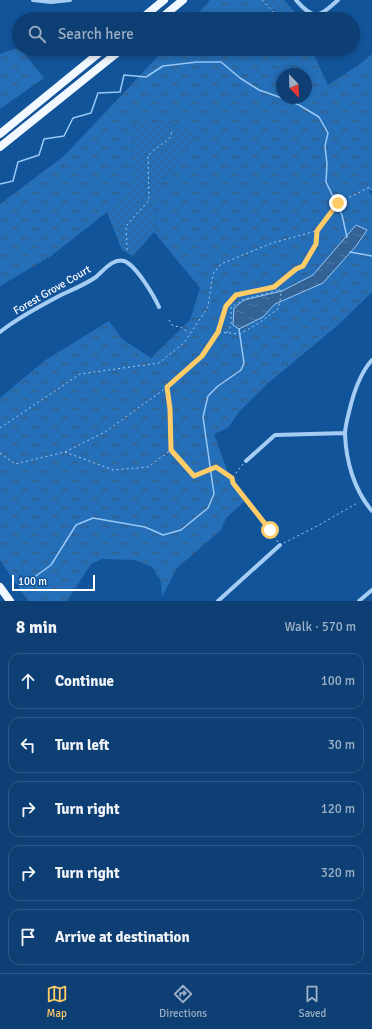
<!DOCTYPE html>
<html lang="en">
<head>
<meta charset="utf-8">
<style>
  :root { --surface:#0e3f74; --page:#174679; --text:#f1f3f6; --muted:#9bafc5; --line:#2e5886; --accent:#ffcc68 }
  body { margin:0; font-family:Signika,sans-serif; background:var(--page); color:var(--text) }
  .compass { position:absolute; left:276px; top:68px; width:36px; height:36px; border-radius:50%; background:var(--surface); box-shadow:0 2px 6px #0003; rotate:157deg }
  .scale { position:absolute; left:12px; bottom:10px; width:83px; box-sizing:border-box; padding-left:4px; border:2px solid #fff; border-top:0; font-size:11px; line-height:14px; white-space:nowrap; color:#fff; -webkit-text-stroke:3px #12549a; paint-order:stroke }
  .stop { position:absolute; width:12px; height:12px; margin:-9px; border:3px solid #ffcc68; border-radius:50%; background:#fff }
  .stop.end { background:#ffcc68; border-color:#fff; box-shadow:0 1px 4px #0008 }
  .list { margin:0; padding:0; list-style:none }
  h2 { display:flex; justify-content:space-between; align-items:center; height:52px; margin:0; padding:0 16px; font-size:17px }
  h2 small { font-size:13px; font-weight:400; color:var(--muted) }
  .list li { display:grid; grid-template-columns:26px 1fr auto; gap:12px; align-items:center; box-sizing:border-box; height:56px; margin:0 8px 8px; padding:0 8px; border:1px solid var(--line); border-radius:12px }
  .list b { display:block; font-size:15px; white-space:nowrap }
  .list em { font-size:13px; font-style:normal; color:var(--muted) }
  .icon { flex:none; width:22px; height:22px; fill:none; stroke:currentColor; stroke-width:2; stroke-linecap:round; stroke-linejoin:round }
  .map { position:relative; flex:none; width:372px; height:601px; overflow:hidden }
  .search { position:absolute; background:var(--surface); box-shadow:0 2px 6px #0003; left:12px; right:12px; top:12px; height:44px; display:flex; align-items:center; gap:10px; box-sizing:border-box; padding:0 14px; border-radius:22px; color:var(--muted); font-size:15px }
  .sheet { height:372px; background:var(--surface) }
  nav { display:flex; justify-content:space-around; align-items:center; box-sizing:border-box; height:56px; border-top:1px solid var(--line); background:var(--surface); font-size:11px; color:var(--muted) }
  nav a { display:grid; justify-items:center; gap:2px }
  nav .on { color:var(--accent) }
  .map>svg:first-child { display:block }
</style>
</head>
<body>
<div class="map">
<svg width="372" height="601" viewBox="0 0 372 601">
  <defs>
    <pattern id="forest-crowns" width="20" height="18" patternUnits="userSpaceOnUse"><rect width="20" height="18" fill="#256fb8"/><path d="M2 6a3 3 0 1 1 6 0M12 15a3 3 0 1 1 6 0" fill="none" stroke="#3c5a77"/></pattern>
    <pattern id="park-dots" width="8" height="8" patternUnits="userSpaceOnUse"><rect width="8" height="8" fill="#256fb8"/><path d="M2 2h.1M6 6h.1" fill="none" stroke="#3c5a77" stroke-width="1.8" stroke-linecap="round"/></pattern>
    <pattern id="water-ripples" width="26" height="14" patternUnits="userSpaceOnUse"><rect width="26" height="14" fill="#336396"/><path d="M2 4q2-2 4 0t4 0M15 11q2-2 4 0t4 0" fill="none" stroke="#527aa6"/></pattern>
  </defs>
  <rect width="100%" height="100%" fill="#12549a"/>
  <!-- forest -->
  <path fill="url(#forest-crowns)" fill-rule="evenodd" d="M210,0h49l20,19h-86z
    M19,47v2h2l23,29 -44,31v-55z
    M165,49h144l4,4 15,32 32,-21 12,-10v135l-3,3 3,3v97l-34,33 -71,59 -29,29 -10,15 -14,6 17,47 14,20 -19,17 -5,12 -44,38 -15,29 -1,-16 -9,-14 -17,-7 -33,-1 -11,5 -24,37h-39l-28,-41v-162l44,-37 65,-40 13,18 29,19 39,-38 10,-32 -46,-56 5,-44 36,-51 -63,-14 1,38 -3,28 -23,23 -56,44 -51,30v-82l64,-48zM282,74h24v24h-24z"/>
  <!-- park -->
  <path fill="url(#park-dots)" d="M259,0h25l17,19h-22z
    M174,121l21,16 -36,51 -5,44 -21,24 -11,-6 -15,-38 23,-23 3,-28 -1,-38z"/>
  <!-- water -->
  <path fill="url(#water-ripples)" stroke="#97c8f7" d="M356,225l11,5 -11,16 -33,37 -48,21 -12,13 -24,12 -6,-4 1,-17 10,-8 38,-9 31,-16z"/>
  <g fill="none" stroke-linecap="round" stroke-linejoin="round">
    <!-- stream -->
    <path stroke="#97c8f7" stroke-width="1.5" d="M283,98l16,7 20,12 9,16 -3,13 2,18 -1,18 16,33 5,22
      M0,184l13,-3 5,-19 21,-7 5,-16 20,-3 9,-18 18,-5 7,-20 22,-1 4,-17 22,2 17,-11 34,-4h24l19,16 19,12 23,8
      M350,252l22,4
      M29,581l22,-16 25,-40 17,-7 52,9 18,8 18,-5 27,-22 6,-14 -11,-77 5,-21 10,-10 23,-16 3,-7 -5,-34"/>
    <!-- path -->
    <path stroke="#a5cdf4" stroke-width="1" stroke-dasharray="2 3" stroke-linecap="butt" d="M262,0l15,16 4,-2 5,3 9,-3
      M127,250l-1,-24 23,-26 -1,-44c3,-3 6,-7 10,-9 6,-5 16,-8 13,-18
      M169,320l4,6 8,1 8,6
      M219,331l7,-25 10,-11 37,-8
      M227,333l4,-8v-18l13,-8 36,-9
      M0,428l80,-54 79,-11 25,-20 24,-36 5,-33 8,-10 51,-21 44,-12
      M171,450l23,26 22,-9 15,11
      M65,452l40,-20 61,-44
      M0,453l15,11 50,-12 48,18 35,-3 23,-17 -1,-41 -3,-22 35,-31 16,-24 22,2 19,-11 19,-14 3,-13 -1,-6 -6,-3 22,-18 7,-3 13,-21 1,-14 21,-28 32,-16 2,3
      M243,464l-11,14 1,5 37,46 8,13
      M284,543l37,-19 38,-22"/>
    <!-- minor -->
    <path stroke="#a5cdf4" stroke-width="4" d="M33,0l18,2 19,-2
      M296,0c18,21 23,17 42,0
      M0,332c19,-15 42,-27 63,-38 11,-5 23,-10 33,-17 8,-7 17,-19 28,-16 12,4 30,35 35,46
      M372,360c-11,12 -17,29 -21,44 -2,9 -6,21 -6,30 1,27 9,56 27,77
      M246,461l29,-26 70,-2
      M218,601l62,-56
      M359,601l13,-11"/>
    <!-- primary -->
    <path stroke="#f2f8ff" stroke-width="8" d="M141,19l23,-19
      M160,19l23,-19
      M0,134l104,-85
      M0,147l122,-98
      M0,587l10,14"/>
  </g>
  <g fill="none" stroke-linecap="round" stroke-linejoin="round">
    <!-- route -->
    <path stroke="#ffcc68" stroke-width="5" d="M270,530l-37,-47 -1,-5 -16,-11 -22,9 -23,-26 -1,-41 -3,-22 35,-31 16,-24 8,-26 10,-11 38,-8 22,-18 7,-3 13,-22 1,-13 21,-28"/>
  </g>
  <g text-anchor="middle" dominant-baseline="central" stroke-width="3" stroke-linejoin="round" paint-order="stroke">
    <!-- street labels -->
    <g font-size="11" fill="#fff" stroke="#12549a">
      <text transform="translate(52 290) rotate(-30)">Forest Grove Court</text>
    </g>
  </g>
</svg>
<svg class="compass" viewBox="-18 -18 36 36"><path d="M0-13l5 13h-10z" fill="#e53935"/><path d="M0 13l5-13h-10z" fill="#9bafc5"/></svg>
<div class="scale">100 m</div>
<div class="stop" style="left:270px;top:530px"></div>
<div class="stop end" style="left:338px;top:203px"></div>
<div class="search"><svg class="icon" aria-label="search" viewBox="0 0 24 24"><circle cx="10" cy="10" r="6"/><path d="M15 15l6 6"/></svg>Search here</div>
</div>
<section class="sheet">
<h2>8 min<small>Walk · 570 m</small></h2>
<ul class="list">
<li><svg class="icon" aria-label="ahead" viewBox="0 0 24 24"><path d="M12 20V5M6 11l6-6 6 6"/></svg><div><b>Continue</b></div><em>100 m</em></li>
<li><svg class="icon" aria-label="left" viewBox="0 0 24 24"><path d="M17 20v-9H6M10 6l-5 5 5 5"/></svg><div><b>Turn left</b></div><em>30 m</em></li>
<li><svg class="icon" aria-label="right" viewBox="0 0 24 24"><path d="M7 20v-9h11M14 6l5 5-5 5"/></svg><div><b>Turn right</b></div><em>120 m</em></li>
<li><svg class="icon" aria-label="right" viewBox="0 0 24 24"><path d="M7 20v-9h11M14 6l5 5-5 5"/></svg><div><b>Turn right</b></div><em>320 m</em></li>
<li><svg class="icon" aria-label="arrive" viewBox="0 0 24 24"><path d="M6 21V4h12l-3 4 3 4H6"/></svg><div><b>Arrive at destination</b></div></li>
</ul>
</section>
<nav>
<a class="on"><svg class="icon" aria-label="map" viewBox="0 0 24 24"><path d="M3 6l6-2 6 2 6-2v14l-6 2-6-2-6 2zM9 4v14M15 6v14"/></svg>Map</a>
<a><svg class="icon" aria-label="directions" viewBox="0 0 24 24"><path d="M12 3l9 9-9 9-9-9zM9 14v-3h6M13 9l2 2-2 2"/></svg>Directions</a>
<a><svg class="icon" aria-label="saved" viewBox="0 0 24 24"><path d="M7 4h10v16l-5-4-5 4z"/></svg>Saved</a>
</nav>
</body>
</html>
